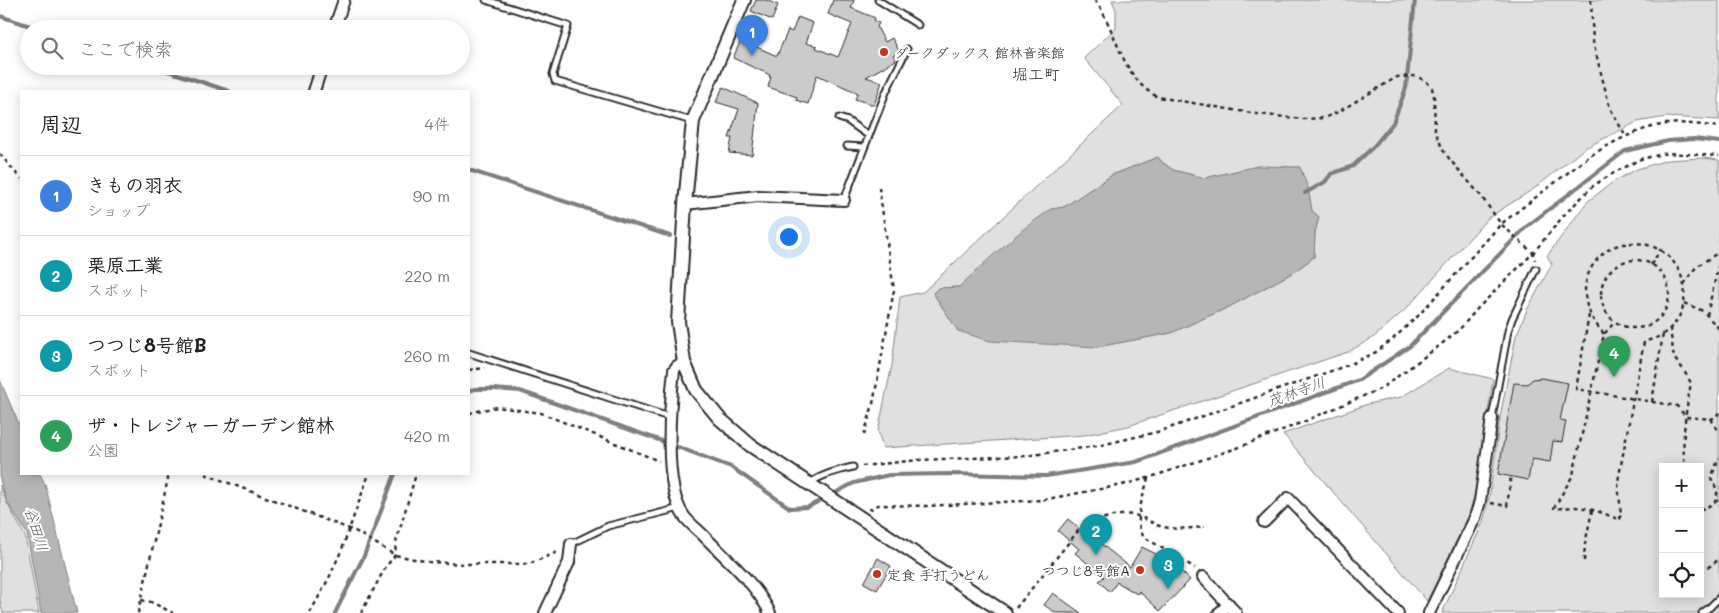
<!DOCTYPE html>
<html lang="ja">
<head>
<meta charset="utf-8">
<style>
  :root { --surface:#fff; --page:#f6f6f6; --text:#202124; --muted:#757577; --line:#e0e0e0; --accent:#c8321e }
  body { margin:0; font-family:Mali,"Klee One",sans-serif; background:var(--page); color:var(--text) }
  .controls { position:absolute; right:15px; bottom:15px; display:grid; overflow:hidden; border-radius:0px; box-shadow:0 2px 12px #0003 }
  .controls button { width:45px; height:45px; display:grid; place-items:center; padding:0; border:0; border-bottom:1px solid var(--line); background:var(--surface); color:var(--text); font:25px sans-serif }
  .you { position:absolute; left:788px; top:236px; width:18px; height:18px; margin:-12px; border:4px solid #fff; border-radius:50%; background:#1a73e8; box-shadow:0 0 0 8px #1a73e833 }
  .badge { display:grid; place-items:center; width:32px; height:32px; border-radius:50%; background:var(--accent); color:#fff; font-size:16px; font-weight:700 }
  .pin { position:absolute; translate:-50% -41px; filter:drop-shadow(0 1px 2px #0008) }
  .pin::after { content:''; position:absolute; top:26px; width:18px; height:15px; background:inherit; clip-path:polygon(0 0,100% 0,50% 100%) }
  .list { margin:0; padding:0; list-style:none }
  h2 { display:flex; justify-content:space-between; align-items:center; height:65px; margin:0; padding:0 20px; font-size:21px }
  h2 small { font-size:16px; font-weight:400; color:var(--muted) }
  .list li { display:grid; grid-template-columns:32px 1fr auto; gap:15px; align-items:center; box-sizing:border-box; height:80px; padding:0 20px; border-top:1px solid var(--line) }
  .list b { display:block; font-size:19px; white-space:nowrap }
  .list p { margin:0; font-size:16px; white-space:nowrap; color:var(--muted) }
  .list em { font-size:16px; font-style:normal; color:var(--muted) }
  .icon { flex:none; width:28px; height:28px; fill:none; stroke:currentColor; stroke-width:2; stroke-linecap:round; stroke-linejoin:round }
  .map { position:relative; flex:none; width:1719px; height:613px; overflow:hidden }
  .search { position:absolute; background:var(--surface); box-shadow:0 2px 12px #0003; left:20px; top:20px; width:450px; height:55px; display:flex; align-items:center; gap:12px; box-sizing:border-box; padding:0 18px; border-radius:28px; color:var(--muted); font-size:19px }
  .panel { position:absolute; background:var(--surface); box-shadow:0 2px 12px #0003; left:20px; top:90px; width:450px; height:385px; border-radius:0px }
  .map>svg:first-child { display:block }
</style>
</head>
<body>
<div class="map">
<svg width="1719" height="613" viewBox="0 0 1719 613">
  <rect width="100%" height="100%" fill="#fff"/>
  <filter id="ink" filterUnits="userSpaceOnUse"><feTurbulence type="fractalNoise" baseFrequency=".02" numOctaves="2"/><feDisplacementMap in="SourceGraphic" scale="10" xChannelSelector="R" yChannelSelector="G"/><feConvolveMatrix kernelMatrix="1 2 1 2 8 2 1 2 1" color-interpolation-filters="sRGB"/></filter>
  <g filter="url(#ink)">
    <!-- green -->
    <path fill="#e0e0e0" stroke="#868686" fill-rule="evenodd" d="M1112,0h607v120l-53,-3 -29,5 -52,26 -50,40 -47,30 -82,91 -32,28 -26,15 -220,74 -43,9 -202,13 -5,-17 14,-66 8,-68 23,-5 200,-187 -39,-47 32,-30v-18zM1158,157l4,5 11,8 32,8 53,-12 50,22 4,23 7,6 -4,15 -1,25 -20,15 -65,35 -58,26 -74,14 -153,-38 -11,-16 5,-5 21,-1 92,-78 13,-2 48,-32z
      M1703,158l16,2v453h-277l41,-91 7,-29 10,-76 16,-81 11,-26 25,-46 -5,-8 40,-54 26,-20 24,-13 30,-9zM1663,467h37v127h-37z
      M1449,368l44,11 -17,111 -8,27 -41,84 -144,-167 85,-30 33,-7z
      M0,485l7,18 18,33 14,77h-36l-3,-12z"/>
    <!-- water -->
    <path fill="#b6b6b6" stroke="#7e7e7e" d="M1158,157l4,5 11,8 32,8 53,-12 42,1 8,21 4,23 7,6 -4,15 -1,25 -20,15 -65,35 -58,26 -74,14 -107,-6 -32,-10 -25,-38 5,-5 21,-1 32,-30 35,-30 25,-18 13,-2 48,-32z
      M0,380l21,49v45h19l5,10 32,129h-36l-14,-79 -20,-32 -7,-22z"/>
    <g fill="none" stroke-linecap="round" stroke-linejoin="round">
      <!-- stream -->
      <path stroke="#7e7e7e" stroke-width="4" d="M0,16l39,13
        M153,66l76,25
        M469,170l201,66
        M1305,193l20,-11 6,-8 22,-8 21,-20 19,-23 13,-35 9,-88
        M469,391l6,-2h19l26,2 139,49 72,27 59,41 18,-1 17,-9
        M831,495l23,-12 35,-8 59,-1 98,2 90,-14 223,-82 51,-34 116,-119 99,-76 43,-10 26,-2 25,3
        M335,613l29,-57 31,-82"/>
    </g>
    <!-- building -->
    <path fill="#cbcbcb" stroke="#2b2b2b" d="M756,0h10l12,5 -6,15 -21,-9z
      M833,0h21l-3,8 24,10 -1,3 5,2 -2,4 8,15 7,-4 7,13 -6,4 3,5 -30,17 16,5 -8,23 -19,-6 3,-6 -41,-18 -9,29 -12,-4 1,-3 -29,-10 3,-10h-2l1,-2 -37,-17 8,-18 36,16 11,-26 4,2 6,-15 15,6 -7,20 11,3 -1,2 22,9 14,-33 -24,-10z
      M723,87l35,16 -6,52 -23,-2 3,-15h-3l10,-29 -23,-7z
      M1542,378l26,5 -8,37 6,1 -4,21 -9,-1 -3,21 -18,-3 -4,21 -30,-6 16,-91 13,1 6,-5z
      M1068,519l21,18 1,-2 40,32 12,-20 30,15 18,18 -30,31 -21,-20 -2,3 -20,-12 -7,10 -11,-11 5,-4 -29,-24 4,-4 -21,-18z
      M878,558l13,8 -14,24 -13,-7z
      M1053,593l28,20h-25l-12,-8z"/>
    <g fill="none" stroke-linecap="round" stroke-linejoin="round">
      <defs>
        <path id="service" d="M486,0l82,26 -15,48 2,7 137,40
          M878,0l40,25
          M839,118l9,3 21,15
          M847,146l17,1
          M844,200l42,-108 21,-43
          M469,353l200,64
          M1492,418l16,-87 4,-12 24,-50
          M811,482c13,-8 27,-12 42,-15
          M571,544l37,-18 72,-18
          M1702,613l8,-6 9,-9"/>
        <path id="minor" d="M334,29l10,-29
          M314,91l8,-25
          M685,204l73,-8 86,4
          M684,362l-7,4 -3,4c-4,35 -11,117 10,146 5,7 13,13 19,19 24,25 52,47 67,78
          M1264,522l24,-24 110,115
          M1203,577l33,36
          M545,613l24,-51 2,-18
          M1219,613l10,-9
          M1429,613l46,-95 5,-17 12,-83"/>
        <path id="tertiary" d="M744,0l-51,121 -8,83 -7,118 6,40 12,28 23,28 31,27 255,168"/>
      </defs>
      <!-- service casing -->
      <use href="#service" stroke="#2b2b2b" stroke-width="9"/>
      <!-- minor casing -->
      <use href="#minor" stroke="#2b2b2b" stroke-width="14"/>
      <!-- tertiary casing -->
      <use href="#tertiary" stroke="#2b2b2b" stroke-width="16"/>
      <!-- path -->
      <path stroke="#2b2b2b" stroke-width="2.5" stroke-dasharray="4 4" stroke-linecap="butt" d="M1095,0c22,30 26,79 63,97l99,17 47,5 20,-1 14,-6 59,-35 19,-1 10,5 6,7 2,8 1,35 8,19 8,11 30,35 20,28 32,29 2,7
        M1591,0l2,42 17,66 16,29
        M0,154l21,25
        M1601 294a34 34 0 1 1 68 0a34 34 0 1 1-68 0Z
        M1651,265l10,-16
        M1684,284l12,-17 23,-15
        M1684,303l19,8 16,18
        M1589,315l-13,74 101,17 9,11 25,2 5,-2 3,-5
        M1707,315l12,-52
        M1670,328l4,30 9,11 8,14c-5,27 -10,56 -6,84
        M1604,334c-15,-17 -24,-36 -16,-59 5,-14 17,-26 31,-30 61,-15 91,64 39,92 -4,2 -9,3 -14,5l-26,139c0,13 4,26 2,39 -14,-6 -31,-13 -46,-13 -7,0 -13,2 -20,1l19,-33 31,-141 11,-12
        M469,370l16,-2
        M1652,402l11,-68
        M469,413l28,-6 44,6 118,48
        M1711,419l8,13
        M864,435l9,-31 21,-114 -15,-102
        M862,466l56,-6 107,-4 72,-10 64,-15 190,-67 25,-12 17,-13 25,-23 83,-92 86,-66c22,-14 48,-28 74,-33 18,-4 39,0 58,2
        M205,474l150,57 40,24 34,7 34,2h66l31,-13
        M1148,478c-4,18 -16,43 -4,59l51,31
        M1491,503l16,3 4,-30
        M1700,509l6,-1 11,-8v-10l-6,-12 8,-20
        M869,510l9,-5 48,1 116,-6 80,-15 26,-7 89,-30 66,-26 79,-34 57,-42 20,-16 19,-22 55,-55 32,-39 29,-29 23,-14 24,-12 26,-6 52,3
        M1584,561l1,-17 7,-33
        M1700,570l13,-5 6,-7
        M141,600l10,2 22,11
        M1016,608l66,-82c13,-6 43,-15 56,-10 9,3 16,9 25,11 15,3 28,1 42,0
        M138,613l31,-139
        M310,613l19,-35 13,-29 27,-75
        M361,613l24,-45 10,-13 1,-13 20,-68"/>
      <!-- service -->
      <use href="#service" stroke="#fff" stroke-width="5"/>
      <!-- minor -->
      <use href="#minor" stroke="#fff" stroke-width="10"/>
      <!-- tertiary -->
      <use href="#tertiary" stroke="#fff" stroke-width="12"/>
    </g>
  </g>
  <!-- markers -->
  <g fill="#c8321e" stroke="#fff" stroke-width="2">
    <circle cx="884" cy="52" r="5"/>
    <circle cx="1140" cy="570" r="5"/>
    <circle cx="877" cy="574" r="5"/>
  </g>
  <g text-anchor="middle" dominant-baseline="central" stroke-width="4" stroke-linejoin="round" paint-order="stroke">
    <!-- poi labels -->
    <g font-size="14" fill="#2b2b2b" stroke="#fff" text-anchor="start">
      <text x="894" y="52">ダークダックス 館林音楽館</text>
      <text x="1130" y="570" text-anchor="end">つつじ8号館A</text>
      <text x="887" y="574">定食 手打うどん</text>
    </g>
    <!-- water labels -->
    <g font-size="15" font-style="italic" fill="#5c5c5c" stroke="#fff">
      <text transform="translate(1296 391) rotate(-20)">茂林寺川</text>
      <text transform="translate(37 529) rotate(73)">谷田川</text>
    </g>
    <!-- quarter labels -->
    <g font-size="16" fill="#2b2b2b" stroke="#fff">
      <text x="1036" y="73">堀工町</text>
    </g>
  </g>
</svg>
<div class="controls">
<button>+</button>
<button>−</button>
<button><svg class="icon" aria-label="locate" viewBox="0 0 24 24"><circle cx="12" cy="12" r="6"/><path d="M12 2v4M12 18v4M2 12h4M18 12h4"/></svg></button>
</div>
<div class="you"></div>
<div class="pin badge" style="left:752px;top:56px;background:#3f7fe0">1</div>
<div class="pin badge" style="left:1096px;top:555px;background:#0f9aa8">2</div>
<div class="pin badge" style="left:1168px;top:589px;background:#0f9aa8">3</div>
<div class="pin badge" style="left:1614px;top:377px;background:#2e9e5b">4</div>
<div class="search"><svg class="icon" aria-label="search" viewBox="0 0 24 24"><circle cx="10" cy="10" r="6"/><path d="M15 15l6 6"/></svg>ここで検索</div>
<section class="panel">
<h2>周辺<small>4件</small></h2>
<ul class="list">
<li><span class="badge" style="background:#3f7fe0">1</span><div><b>きもの羽衣</b><p>ショップ</p></div><em>90 m</em></li>
<li><span class="badge" style="background:#0f9aa8">2</span><div><b>栗原工業</b><p>スポット</p></div><em>220 m</em></li>
<li><span class="badge" style="background:#0f9aa8">3</span><div><b>つつじ8号館B</b><p>スポット</p></div><em>260 m</em></li>
<li><span class="badge" style="background:#2e9e5b">4</span><div><b>ザ・トレジャーガーデン館林</b><p>公園</p></div><em>420 m</em></li>
</ul>
</section>
</div>
</body>
</html>
